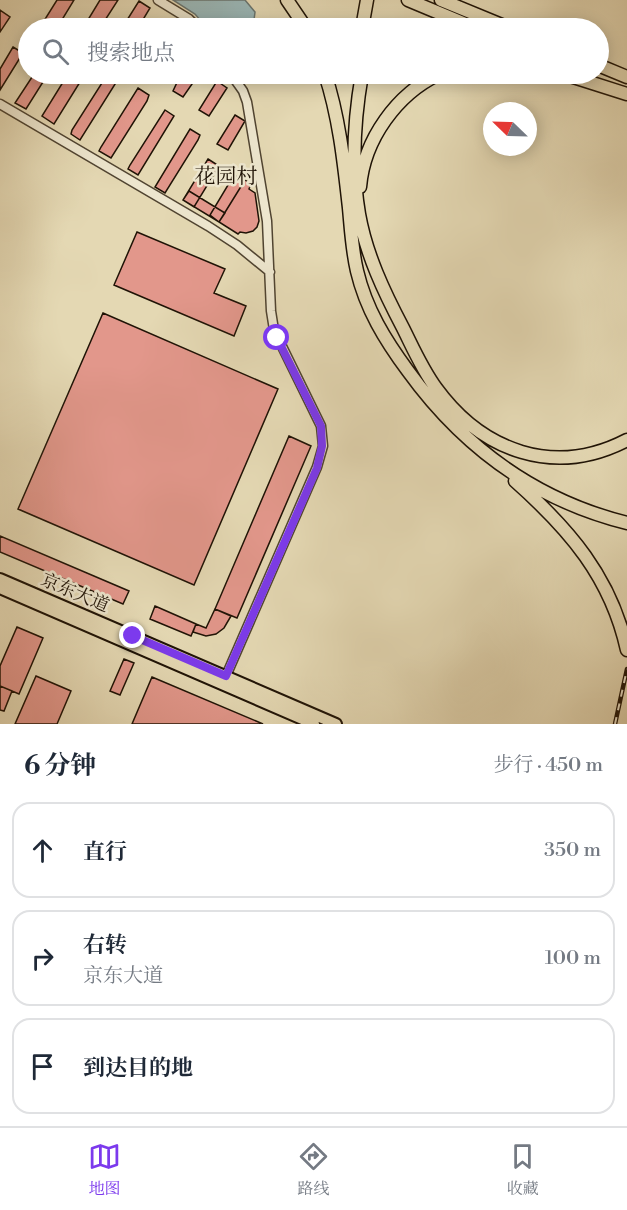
<!DOCTYPE html>
<html lang="zh">
<head>
<meta charset="utf-8">
<style>
  :root { --surface:#fff; --page:#f6f6f7; --text:#1f2937; --muted:#747a83; --line:#e0e1e3; --accent:#7c3aed }
  body { margin:0; font-family:"Libre Bodoni","Noto Serif SC",serif; background:var(--page); color:var(--text) }
  .compass { position:absolute; left:483px; top:102px; width:54px; height:54px; border-radius:50%; background:var(--surface); box-shadow:0 3px 15px #0003; rotate:293deg }
  .stop { position:absolute; width:18px; height:18px; margin:-14px; border:4px solid #7c3aed; border-radius:50%; background:#fff }
  .stop.end { background:#7c3aed; border-color:#fff; box-shadow:0 2px 6px #0008 }
  .list { margin:0; padding:0; list-style:none }
  h2 { display:flex; justify-content:space-between; align-items:center; height:78px; margin:0; padding:0 24px; font-size:26px }
  h2 small { font-size:20px; font-weight:400; color:var(--muted) }
  .list li { display:grid; grid-template-columns:39px 1fr auto; gap:18px; align-items:center; box-sizing:border-box; height:96px; margin:0 12px 12px; padding:0 12px; border:2px solid var(--line); border-radius:18px }
  .list b { display:block; font-size:22px; white-space:nowrap }
  .list p { margin:0; font-size:20px; white-space:nowrap; color:var(--muted) }
  .list em { font-size:20px; font-style:normal; color:var(--muted) }
  .icon { flex:none; width:33px; height:33px; fill:none; stroke:currentColor; stroke-width:2; stroke-linecap:round; stroke-linejoin:round }
  .map { position:relative; flex:none; width:627px; height:724px; overflow:hidden }
  .search { position:absolute; background:var(--surface); box-shadow:0 3px 15px #0003; left:18px; right:18px; top:18px; height:66px; display:flex; align-items:center; gap:15px; box-sizing:border-box; padding:0 21px; border-radius:33px; color:var(--muted); font-size:22px }
  .sheet { height:402px; background:var(--surface) }
  nav { display:flex; justify-content:space-around; align-items:center; box-sizing:border-box; height:84px; border-top:2px solid var(--line); background:var(--surface); font-size:16px; color:var(--muted) }
  nav a { display:grid; justify-items:center; gap:3px }
  nav .on { color:var(--accent) }
  .map>svg:first-child { display:block }
</style>
</head>
<body>
<div class="map">
<svg width="627" height="724" viewBox="0 0 627 724">
  <rect width="100%" height="100%" fill="#e4d8b3"/>
  <filter id="stains"><feTurbulence type="fractalNoise" baseFrequency=".00333" numOctaves="4"/><feColorMatrix values="0 0 0 0 .2 0 0 0 0 .09 0 0 0 0 .02 0 0 0 .5 -.17"/></filter>
  <radialGradient id="worn" r=".72"><stop offset=".6" stop-color="#630" stop-opacity="0"/><stop offset="1" stop-color="#630" stop-opacity=".3"/></radialGradient>
  <!-- water -->
  <path fill="#9ab7b7" stroke="#697570" stroke-width="1.5" d="M173,0h72l10,12 -2,16h-46l-12,-14z"/>
  <!-- building -->
  <path fill="#e2978b" stroke="#1f1306" stroke-width="1.5" d="M57,0h17l-17,28h-8l-7,-4z
    M100,0h18l-18,28h-17z
    M139,1l11,7 -12,20h-16z
    M0,10l10,7 -10,15z
    M13,47l10,6 -23,37v-21z
    M34,74h14l-22,35 -11,-6z
    M68,74h17l-31,50 -12,-8z
    M181,74h18l-16,23 -10,-6z
    M107,75l10,6 -37,59 -9,-6 1,-4z
    M217,81l10,7 -18,28 -10,-6z
    M138,88l11,7 -2,6 -36,57 -12,-7 2,-4z
    M165,110l9,6 -36,59 -10,-6 2,-4z
    M235,115l10,6 -17,29 -11,-6z
    M190,129l10,6 -2,5 -33,53 -10,-6z
    M208,159l11,7 -25,41 -11,-7z
    M234,175l11,5 -26,42 -9,-7z
    M245,180l6,4 -2,5 6,4 4,28 -2,6 -4,4 -7,2 -6,-1 -2,2 -19,-12z
    M189,191l36,22 -6,9 -36,-22z
    M137,232l88,37 -11,24 32,13 -12,30 -120,-51z
    M103,313l175,76 -84,196 -176,-76z
    M289,436l22,10 -74,172 -22,-9z
    M0,536l129,55 -6,13 -123,-52z
    M155,606l41,18 -5,12 -41,-17z
    M215,609l16,7 -7,12 -8,6 -10,2 -13,-4 3,-8 10,4z
    M17,627l26,11 -24,56 -19,-8v-20z
    M124,659l10,4 -14,32 -10,-4z
    M36,676l35,15 -14,33h-42z
    M152,677l111,47h-131z
    M0,686l12,5 -8,20 -4,-1z"/>
  <g fill="none" stroke-linecap="round" stroke-linejoin="round">
    <defs>
      <path id="minor" d="M158,0l31,19 9,9
        M0,104l208,122 29,19 33,27
        M226,676l91,-209 6,-21 -2,-20 -47,-96 -3,-19 -4,-90 -20,-119 -4,-11 -12,-17"/>
      <path id="major" d="M0,579l336,145
        M0,588l314,136"/>
      <path id="highway" d="M287,0l19,28
        M408,0l67,28
        M441,0l68,28
        M362,28l5,-28
        M598,65l29,12
        M325,74c14,42 19,89 24,134 2,21 3,42 8,63 9,38 28,69 51,100 55,76 127,129 219,152
        M362,74c-8,46 -11,93 -3,140 7,40 25,78 44,114 10,20 19,41 33,60 46,63 118,90 191,52
        M564,74l63,20
        M360,187c4,-48 37,-93 79,-113
        M515,481c54,48 96,96 112,169"/>
    </defs>
    <!-- minor casing -->
    <use href="#minor" stroke="#504431" stroke-width="11"/>
    <!-- major casing -->
    <use href="#major" stroke="#1f1306" stroke-width="14"/>
    <!-- highway casing -->
    <use href="#highway" stroke="#1f1306" stroke-width="15"/>
    <!-- minor -->
    <use href="#minor" stroke="#ede6ce" stroke-width="8"/>
    <!-- major -->
    <use href="#major" stroke="#e4d8b3" stroke-width="10"/>
    <!-- highway -->
    <use href="#highway" stroke="#e4d8b3" stroke-width="12"/>
    <defs>
      <path id="rail" d="M615,724l12,-55"/>
    </defs>
    <!-- rail casing -->
    <use href="#rail" stroke="#1f1306" stroke-width="4.5"/>
    <!-- rail -->
    <use href="#rail" stroke="#ede6ce" stroke-width="2" stroke-dasharray="7" stroke-linecap="butt"/>
  </g>
  <g fill="none" stroke-linecap="round" stroke-linejoin="round">
    <!-- route -->
    <path stroke="#7c3aed" stroke-width="8" d="M133,636l93,40 91,-208 5,-22 -1,-20 -44,-88"/>
  </g>
  <g text-anchor="middle" dominant-baseline="central" stroke-width="5" stroke-linejoin="round" paint-order="stroke">
    <!-- street labels -->
    <g font-size="18" fill="#1f1306" stroke="#ede6ce">
      <text transform="translate(75 593) rotate(23)">京东大道</text>
    </g>
    <!-- quarter labels -->
    <g font-size="21" fill="#1f1306" stroke="#ede6ce">
      <text x="226" y="177">花园村</text>
    </g>
  </g>
  <rect width="100%" height="100%" filter="url(#stains)"/>
  <rect width="100%" height="100%" fill="url(#worn)"/>
</svg>
<svg class="compass" viewBox="-18 -18 36 36"><path d="M0-13l5 13h-10z" fill="#e53935"/><path d="M0 13l5-13h-10z" fill="#747a83"/></svg>
<div class="stop" style="left:277px;top:338px"></div>
<div class="stop end" style="left:133px;top:636px"></div>
<div class="search"><svg class="icon" aria-label="search" viewBox="0 0 24 24"><circle cx="10" cy="10" r="6"/><path d="M15 15l6 6"/></svg>搜索地点</div>
</div>
<section class="sheet">
<h2>6 分钟<small>步行 · 450 m</small></h2>
<ul class="list">
<li><svg class="icon" aria-label="ahead" viewBox="0 0 24 24"><path d="M12 20V5M6 11l6-6 6 6"/></svg><div><b>直行</b></div><em>350 m</em></li>
<li><svg class="icon" aria-label="right" viewBox="0 0 24 24"><path d="M7 20v-9h11M14 6l5 5-5 5"/></svg><div><b>右转</b><p>京东大道</p></div><em>100 m</em></li>
<li><svg class="icon" aria-label="arrive" viewBox="0 0 24 24"><path d="M6 21V4h12l-3 4 3 4H6"/></svg><div><b>到达目的地</b></div></li>
</ul>
</section>
<nav>
<a class="on"><svg class="icon" aria-label="map" viewBox="0 0 24 24"><path d="M3 6l6-2 6 2 6-2v14l-6 2-6-2-6 2zM9 4v14M15 6v14"/></svg>地图</a>
<a><svg class="icon" aria-label="directions" viewBox="0 0 24 24"><path d="M12 3l9 9-9 9-9-9zM9 14v-3h6M13 9l2 2-2 2"/></svg>路线</a>
<a><svg class="icon" aria-label="saved" viewBox="0 0 24 24"><path d="M7 4h10v16l-5-4-5 4z"/></svg>收藏</a>
</nav>
</body>
</html>
